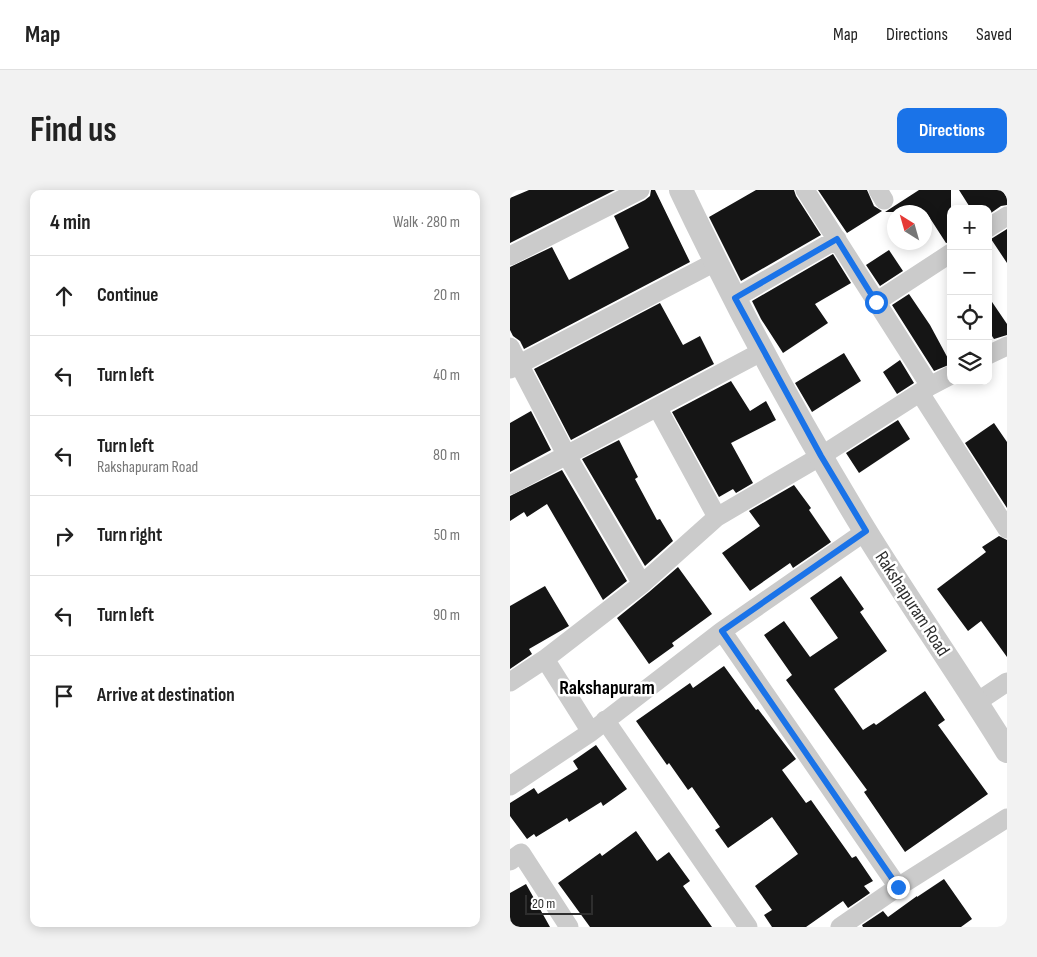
<!DOCTYPE html>
<html lang="en">
<head>
<meta charset="utf-8">
<style>
  :root { --surface:#fff; --page:#f2f2f2; --text:#222; --muted:#767676; --line:#e0e0e0; --accent:#1a73e8 }
  body { margin:0; font-family:"Sofia Sans Condensed",sans-serif; background:var(--page); color:var(--text) }
  .controls { position:absolute; right:15px; top:15px; display:grid; overflow:hidden; border-radius:10px; box-shadow:0 2px 12px #0003 }
  .controls button { width:45px; height:45px; display:grid; place-items:center; padding:0; border:0; border-bottom:1px solid var(--line); background:var(--surface); color:var(--text); font:25px sans-serif }
  .compass { position:absolute; left:377px; top:15px; width:45px; height:45px; border-radius:50%; background:var(--surface); box-shadow:0 2px 12px #0003; rotate:323deg }
  .scale { position:absolute; left:15px; bottom:12px; width:68px; box-sizing:border-box; padding-left:5px; border:2px solid #2e2e2e; border-top:0; font-size:14px; line-height:18px; white-space:nowrap; color:#2e2e2e; -webkit-text-stroke:4px #fff; paint-order:stroke }
  .stop { position:absolute; width:15px; height:15px; margin:-11px; border:4px solid #1a73e8; border-radius:50%; background:#fff }
  .stop.end { background:#1a73e8; border-color:#fff; box-shadow:0 1px 5px #0008 }
  .list { margin:0; padding:0; list-style:none }
  h2 { display:flex; justify-content:space-between; align-items:center; height:65px; margin:0; padding:0 20px; font-size:21px }
  h2 small { font-size:16px; font-weight:400; color:var(--muted) }
  .list li { display:grid; grid-template-columns:32px 1fr auto; gap:15px; align-items:center; box-sizing:border-box; height:80px; padding:0 20px; border-top:1px solid var(--line) }
  .list b { display:block; font-size:19px; white-space:nowrap }
  .list p { margin:0; font-size:16px; white-space:nowrap; color:var(--muted) }
  .list em { font-size:16px; font-style:normal; color:var(--muted) }
  .icon { flex:none; width:28px; height:28px; fill:none; stroke:currentColor; stroke-width:2; stroke-linecap:round; stroke-linejoin:round }
  .map { position:relative; flex:none; width:497px; height:737px; overflow:hidden; border-radius:10px }
  header { display:flex; align-items:center; gap:30px; box-sizing:border-box; height:70px; padding:0 25px; background:var(--surface); border-bottom:1px solid var(--line) }
  header strong { font-size:24px }
  nav { display:flex; gap:28px; margin-inline-start:auto; font-size:18px }
  .intro { display:flex; align-items:center; justify-content:space-between; box-sizing:border-box; height:120px; padding:0 30px }
  h1 { margin:0; font-size:35px }
  .button { padding:12px 22px; border-radius:10px; background:var(--accent); color:#fff; font-size:18px; font-weight:700 }
  main { display:flex; gap:30px; padding:0 30px }
  aside { flex:1; background:var(--surface); border-radius:10px; box-shadow:0 2px 12px #0003 }
  .map>svg:first-child { display:block }
</style>
</head>
<body>
<header>
<strong>Map</strong>
<nav><a>Map</a><a>Directions</a><a>Saved</a></nav>
</header>
<div class="intro"><h1>Find us</h1><a class="button">Directions</a></div>
<main>
<aside>
<h2>4 min<small>Walk · 280 m</small></h2>
<ul class="list">
<li><svg class="icon" aria-label="ahead" viewBox="0 0 24 24"><path d="M12 20V5M6 11l6-6 6 6"/></svg><div><b>Continue</b></div><em>20 m</em></li>
<li><svg class="icon" aria-label="left" viewBox="0 0 24 24"><path d="M17 20v-9H6M10 6l-5 5 5 5"/></svg><div><b>Turn left</b></div><em>40 m</em></li>
<li><svg class="icon" aria-label="left" viewBox="0 0 24 24"><path d="M17 20v-9H6M10 6l-5 5 5 5"/></svg><div><b>Turn left</b><p>Rakshapuram Road</p></div><em>80 m</em></li>
<li><svg class="icon" aria-label="right" viewBox="0 0 24 24"><path d="M7 20v-9h11M14 6l5 5-5 5"/></svg><div><b>Turn right</b></div><em>50 m</em></li>
<li><svg class="icon" aria-label="left" viewBox="0 0 24 24"><path d="M17 20v-9H6M10 6l-5 5 5 5"/></svg><div><b>Turn left</b></div><em>90 m</em></li>
<li><svg class="icon" aria-label="arrive" viewBox="0 0 24 24"><path d="M6 21V4h12l-3 4 3 4H6"/></svg><div><b>Arrive at destination</b></div></li>
</ul>
</aside>
<div class="map">
<svg width="497" height="737" viewBox="0 0 497 737">
  <rect width="100%" height="100%" fill="#fff"/>
  <!-- building -->
  <path fill="#151515" d="M19,0h86l-105,53v-45z
    M141,0h4l35,72 -166,87 -4,-8 -7,-5 -3,-6v-63l42,-20 17,33 60,-32 -15,-32 31,-16 5,-4z
    M246,0h38l2,6 25,39 -80,46 -32,-64z
    M308,0h49l7,16 8,5 -35,22z
    M409,0h32v52l-5,1 -20,-31h-41z
    M449,0h43l5,8v7l-6,1 -13,9v-6h-17z
    M497,39v34l-16,-24z
    M379,60l14,21 -23,15 -14,-21z
    M323,64l18,29 -36,21 13,19 -45,30 -22,-34 -9,-18z
    M399,104l21,31 21,39 -17,7 -42,-66z
    M478,106l19,28v11l-13,4 -6,-9z
    M150,113l23,42 17,-9 14,28 -143,76 -37,-71z
    M334,163l17,28 -49,31 -17,-29z
    M390,170l14,23 -17,11 -14,-22z
    M221,191l19,30 16,-10 10,19 -45,23 22,40 -17,10 -3,-4 -14,8 -47,-85z
    M21,221l20,39 -41,22v-49z
    M388,230l12,19 -51,34 -13,-20z
    M484,233l13,19v66l-42,-65z
    M109,250l19,37 -3,2 22,41 3,-1 13,22 -28,25 -63,-107z
    M52,280l65,111 -24,19 -56,-96 -20,13 -3,-5 -14,9v-25z
    M284,295l17,23 -2,2 22,32 -38,26 -3,-5 -40,28 -28,-38 38,-27 -11,-15z
    M489,346l8,4v117l-26,-36 -13,10 -31,-42 49,-37 -4,-5z
    M168,377l34,47 -40,29 2,3 -25,18 -32,-46 32,-26z
    M331,386l23,33 -4,3 27,39 -53,38 29,41 11,-7 2,2 49,-34 20,29 -7,5 50,69 -83,58 -41,-60 3,-2 -81,-110 6,-5 -28,-40 20,-14 26,36 28,-19 -28,-40z
    M35,396l24,40 -40,23 3,5 -22,15v-63z
    M214,476l32,44 2,-1 38,50 -14,11 24,33 5,-3 41,58 4,-2 17,25 -9,5 6,7 -22,15 -5,-7 -37,26h-34l-8,-12 8,-5 -17,-24 43,-32 -26,-37 -44,31 -13,-18 5,-3 -28,-40 -4,3 -19,-27 -2,2 -31,-44 54,-38 3,5z
    M86,555l31,44 -24,17 -2,-4 -32,20 -2,-4 -31,19 -2,-3 -7,5 -17,-23v-13l24,-15 4,6 40,-25 -5,-8z
    M126,641l21,30 12,-9 21,29 -7,5 29,41h-122l-32,-44 42,-30 2,3z
    M434,689l28,40 -11,8h-98l-1,-2 21,-14 5,6 29,-21v1z
    M16,694l24,43h-40v-34z"/>
  <g fill="none" stroke-linecap="round" stroke-linejoin="round">
    <!-- minor -->
    <path stroke="#cbcbcb" stroke-width="19" d="M295,0l125,196
      M368,0l6,10
      M478,38l19,-12
      M0,66l130,-66
      M225,108l102,-59
      M366,112l75,-49
      M0,157l56,107 76,130
      M478,165l19,-9
      M0,179l205,-107
      M410,203l87,136
      M147,217l60,110
      M0,295l253,-134
      M356,341l-144,100 176,256
      M35,469l46,73
      M0,492l35,-23 97,-75 75,-67 104,-61 109,-70 21,-11
      M467,512l30,-20
      M95,530l143,207
      M0,596l81,-54 131,-101
      M0,671l11,-8 48,74
      M330,737l58,-40 109,-69"/>
    <!-- tertiary -->
    <path stroke="#cbcbcb" stroke-width="24" d="M171,0c55,116 116,229 183,339 46,75 97,147 143,222"/>
  </g>
  <g fill="none" stroke-linecap="round" stroke-linejoin="round">
    <!-- route -->
    <path stroke="#1a73e8" stroke-width="6" d="M366,112l-39,-63 -102,59 86,158 45,75 -144,100 176,256"/>
  </g>
  <g text-anchor="middle" dominant-baseline="central" stroke-width="5" stroke-linejoin="round" paint-order="stroke">
    <!-- street labels -->
    <g font-size="19" fill="#2e2e2e" stroke="#fff">
      <text transform="translate(402 414) rotate(57)">Rakshapuram Road</text>
    </g>
    <!-- neighbourhood labels -->
    <g font-size="20" font-weight="bold" fill="#000" stroke="#fff">
      <text x="97" y="498">Rakshapuram</text>
    </g>
  </g>
</svg>
<div class="controls">
<button>+</button>
<button>−</button>
<button><svg class="icon" aria-label="locate" viewBox="0 0 24 24"><circle cx="12" cy="12" r="6"/><path d="M12 2v4M12 18v4M2 12h4M18 12h4"/></svg></button>
<button><svg class="icon" aria-label="layers" viewBox="0 0 24 24"><path d="M12 4l9 5-9 5-9-5zM3 14l9 5 9-5"/></svg></button>
</div>
<svg class="compass" viewBox="-18 -18 36 36"><path d="M0-13l5 13h-10z" fill="#e53935"/><path d="M0 13l5-13h-10z" fill="#767676"/></svg>
<div class="scale">20 m</div>
<div class="stop" style="left:366px;top:112px"></div>
<div class="stop end" style="left:388px;top:697px"></div>
</div>
</main>
</body>
</html>
